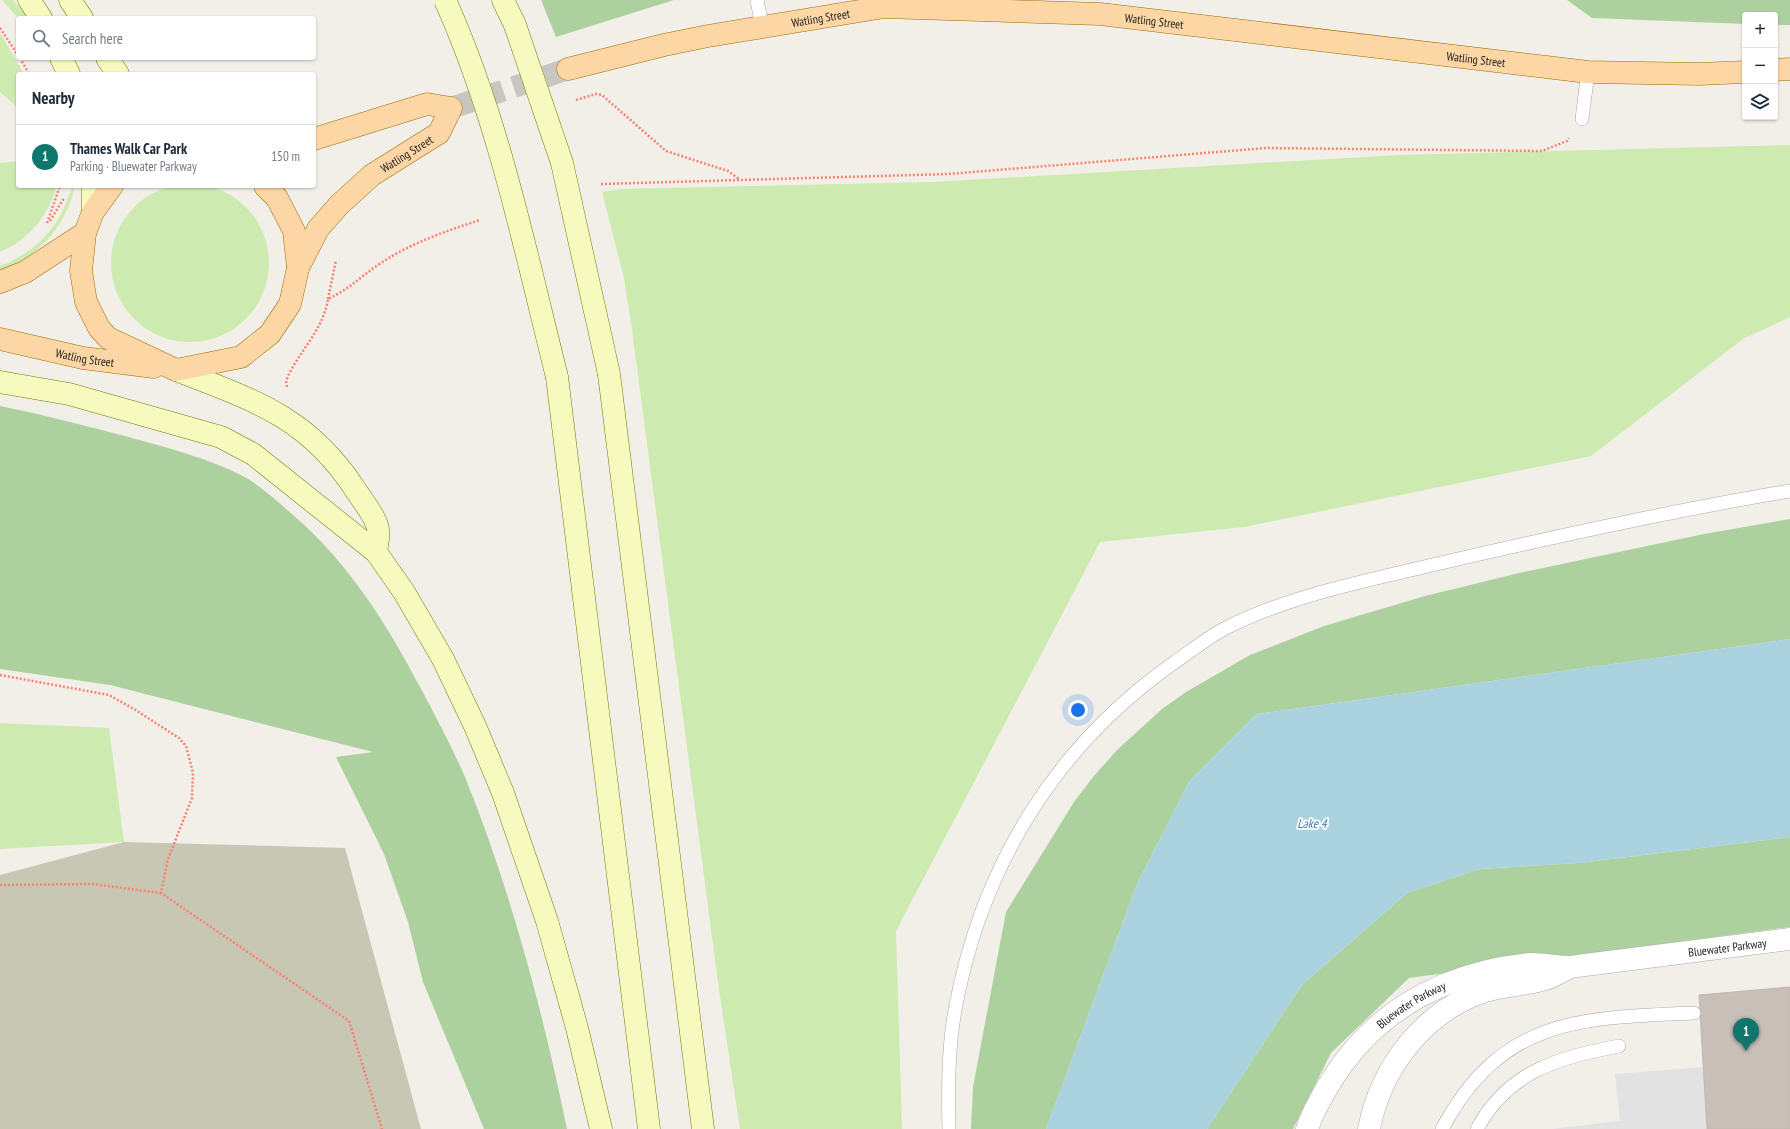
<!DOCTYPE html>
<html lang="en">
<head>
<meta charset="utf-8">
<style>
  :root { --surface:#fff; --page:#f2f2f3; --text:#1f2937; --muted:#747a83; --line:#e0e1e3; --accent:#0f766e }
  body { margin:0; font-family:"PT Sans Narrow",sans-serif; background:var(--page); color:var(--text) }
  .controls { position:absolute; right:12px; top:12px; display:grid; overflow:hidden; border-radius:4px; box-shadow:0 1px 3px #0004 }
  .controls button { width:36px; height:36px; display:grid; place-items:center; padding:0; border:0; border-bottom:1px solid var(--line); background:var(--surface); color:var(--text); font:20px sans-serif }
  .you { position:absolute; left:1078px; top:710px; width:14px; height:14px; margin:-10px; border:3px solid #fff; border-radius:50%; background:#1a73e8; box-shadow:0 0 0 6px #1a73e833 }
  .badge { display:grid; place-items:center; width:26px; height:26px; border-radius:50%; background:var(--accent); color:#fff; font-size:13px; font-weight:700 }
  .pin { position:absolute; translate:-50% -33px; filter:drop-shadow(0 1px 2px #0008) }
  .pin::after { content:''; position:absolute; top:21px; width:14px; height:12px; background:inherit; clip-path:polygon(0 0,100% 0,50% 100%) }
  .list { margin:0; padding:0; list-style:none }
  h2 { display:flex; justify-content:space-between; align-items:center; height:52px; margin:0; padding:0 16px; font-size:17px }
  h2 small { font-size:13px; font-weight:400; color:var(--muted) }
  .list li { display:grid; grid-template-columns:26px 1fr auto; gap:12px; align-items:center; box-sizing:border-box; height:64px; padding:0 16px; border-top:1px solid var(--line) }
  .list b { display:block; font-size:15px; white-space:nowrap }
  .list p { margin:0; font-size:13px; white-space:nowrap; color:var(--muted) }
  .list em { font-size:13px; font-style:normal; color:var(--muted) }
  .icon { flex:none; width:22px; height:22px; fill:none; stroke:currentColor; stroke-width:2; stroke-linecap:round; stroke-linejoin:round }
  .map { position:relative; flex:none; width:1790px; height:1129px; overflow:hidden }
  .search { position:absolute; background:var(--surface); box-shadow:0 1px 3px #0004; left:16px; top:16px; width:300px; height:44px; display:flex; align-items:center; gap:10px; box-sizing:border-box; padding:0 14px; border-radius:4px; color:var(--muted); font-size:15px }
  .panel { position:absolute; background:var(--surface); box-shadow:0 1px 3px #0004; left:16px; top:72px; width:300px; height:116px; border-radius:4px }
  .map>svg:first-child { display:block }
</style>
</head>
<body>
<div class="map">
<svg width="1790" height="1129" viewBox="0 0 1790 1129">
  <rect width="100%" height="100%" fill="#f2efe9"/>
  <!-- construction -->
  <path fill="#c7c7b4" d="M124,842l221,6 76,281h-421v-254z"/>
  <!-- grass -->
  <path fill="#cdebb0" d="M2,0h11l15,18h-10z
    M0,33l24,41h-6v34l-18,-16z
    M1790,145v172l-47,22 -152,117 -347,71 -144,15 -204,389 6,198h-162l-21,-139 -87,-660 -8,-52 -22,-86 18,-3 313,-7 466,-27z
    M18,161v25h39c-10,31 -27,53 -57,66v-89z
    M111 263a79 79 0 1 1 158 0a79 79 0 1 1-158 0Z
    M74,186c0,8 -4,18 -8,26 -14,30 -37,47 -66,59v-5c26,-10 48,-27 61,-52 5,-9 7,-20 13,-28z
    M0,723l109,5 15,114 -124,7z"/>
  <!-- forest -->
  <path fill="#add19e" d="M541,0h133l-118,37z
    M1567,0h223v25h-15v-10h-30v9l-153,-6z
    M0,406c44,9 88,20 132,32 36,10 75,20 109,37 19,10 36,26 52,40 55,47 94,109 127,172 16,30 32,60 45,90 45,111 78,235 102,352h-83l-61,-147 -15,-60 -24,-68 -48,-97 37,-5 -263,-67 -110,-16z
    M1790,519v120l-533,75 -68,68 -52,102 -91,245h-75l2,-42 33,-175 68,-110 19,-25 24,-27 45,-41 24,-17 64,-37 74,-29 101,-30 94,-23 185,-39z
    M1790,837v90l-381,51 -78,75 -38,76h-86l95,-144 105,-92 73,-24 99,-6z"/>
  <!-- parking -->
  <path fill="#e2e2e2" d="M1790,987v142h-238l68,-8 -5,-47 88,-7 -4,-72z"/>
  <!-- water -->
  <path fill="#aad3df" d="M1790,639v198l-211,26 -99,6 -73,24 -105,92 -95,144h-161l91,-245 52,-102 68,-68z"/>
  <!-- building -->
  <path fill="#c7bfb8" stroke="#c4b6ab" d="M1790,987v142h-83l-8,-134z"/>
  <g fill="none" stroke-linecap="round" stroke-linejoin="round">
    <!-- primary-tunnel -->
    <path stroke="#c8c6c1" stroke-width="22" stroke-dasharray="22 11" stroke-linecap="butt" d="M451,108l117,-39"/>
    <defs>
      <path id="lane" d="M757,0l5,26
        M1582,119l6,-47
        M949,1129c-1,-40 -1,-79 6,-119 26,-143 100,-264 220,-348 16,-11 32,-24 49,-33 61,-32 137,-47 204,-63 120,-28 241,-55 362,-75
        M1442,1129c60,-112 139,-111 252,-116
        M1477,1129c31,-58 81,-71 142,-83"/>
      <g id="street">
        <path id="s1" d="M1307,1129c6,-18 16,-35 26,-51 46,-71 113,-105 196,-114 16,-1 32,5 48,2 71,-9 142,-18 213,-27"/>
        <path d="M1369,1129c12,-62 55,-118 116,-138 20,-6 41,-6 60,-12 8,-2 15,-7 22,-10"/>
      </g>
      <path id="secondary" d="M29,0l12,18
        M70,0l12,18
        M503,0l12,25
        M61,58l8,16
        M107,58l11,16
        M93,186v26
        M176,370c77,30 131,46 179,119 7,11 18,24 22,36 3,7 0,20 -1,27
        M609,374l94,755
        M557,377l92,752
        M0,382l69,12 152,43 32,17 123,98 28,40 39,67 32,67 28,67 44,128 30,107 24,101"/>
      <g id="primary">
        <path id="s2" d="M568,69l96,-24 44,-9 176,-29 216,7 488,58 111,2 46,-2"/>
        <path d="M1775,70l15,-1"/>
        <path d="M112,186l-19,26 -8,21 -4,38 5,31 13,26 9,10 68,32 65,-13 29,-23 20,-30 8,-36 -4,-37 -17,-33 -12,-12"/>
        <path id="s3" d="M298,268l20,-39 21,-24 33,-30 67,-42 12,-25 -24,-4 -113,35"/>
        <path d="M0,282l25,-10 60,-39"/>
        <path id="s4" d="M0,339l83,19 71,9"/>
      </g>
    </defs>
    <!-- lane casing -->
    <use href="#lane" stroke="#a9a9a9" stroke-width="14"/>
    <!-- street casing -->
    <use href="#street" stroke="#a9a9a9" stroke-width="23"/>
    <!-- secondary casing -->
    <use href="#secondary" stroke="#707d05" stroke-width="23"/>
    <!-- primary casing -->
    <use href="#primary" stroke="#a06b00" stroke-width="23"/>
    <!-- path -->
    <path stroke="#fa8072" stroke-width="2.5" stroke-dasharray="2 2" stroke-linecap="butt" d="M0,28l18,27
      M20,58l9,16
      M576,100l20,-6 6,1 64,56 62,20 11,8
      M601,184l347,-10 318,-26 276,3 25,-10 2,-3
      M50,221l14,-23
      M47,223l13,-37
      M328,299l8,-39
      M287,387l-1,-6 2,-5c13,-27 35,-46 40,-77 22,-10 34,-24 53,-36 30,-20 65,-32 99,-43
      M0,675l109,20 25,14 45,29 7,8 7,27 -1,25 -24,61 -7,34 188,128 33,108
      M0,885l92,-1 69,9"/>
    <!-- lane -->
    <use href="#lane" stroke="#fff" stroke-width="13"/>
    <!-- street -->
    <use href="#street" stroke="#fff" stroke-width="22"/>
    <!-- secondary -->
    <use href="#secondary" stroke="#f7fabf" stroke-width="22"/>
    <!-- primary -->
    <use href="#primary" stroke="#fcd6a4" stroke-width="22"/>
    <defs>
      <path id="secondary-bridge" d="M445,0c54,120 80,250 112,377
        M515,25l47,138 47,211"/>
    </defs>
    <!-- secondary-bridge casing -->
    <use href="#secondary-bridge" stroke="#707d05" stroke-width="23" stroke-linecap="butt"/>
    <!-- secondary-bridge -->
    <use href="#secondary-bridge" stroke="#f7fabf" stroke-width="22"/>
  </g>
  <g text-anchor="middle" dominant-baseline="central" stroke-width="3.5" stroke-linejoin="round" paint-order="stroke">
    <!-- street labels -->
    <g font-size="12" fill="#222" stroke="#fff">
      <text stroke="none"><textPath href="#s2" startOffset="258">Watling Street</textPath></text>
      <text stroke="none"><textPath href="#s2" startOffset="593">Watling Street</textPath></text>
      <text stroke="none"><textPath href="#s2" startOffset="917">Watling Street</textPath></text>
      <text stroke="none"><textPath href="#s3" startOffset="161">Watling Street</textPath></text>
      <text stroke="none"><textPath href="#s4" startOffset="87">Watling Street</textPath></text>
      <text stroke="none"><textPath href="#s1" startOffset="492">Bluewater Parkway</textPath></text>
      <text stroke="none"><textPath href="#s1" startOffset="166">Bluewater Parkway</textPath></text>
    </g>
    <!-- water labels -->
    <g font-size="13" font-style="italic" fill="#4a7aab" stroke="#fff">
      <text x="1312" y="823">Lake 4</text>
    </g>
  </g>
</svg>
<div class="controls">
<button>+</button>
<button>−</button>
<button><svg class="icon" aria-label="layers" viewBox="0 0 24 24"><path d="M12 4l9 5-9 5-9-5zM3 14l9 5 9-5"/></svg></button>
</div>
<div class="you"></div>
<div class="pin badge" style="left:1746px;top:1051px">1</div>
<div class="search"><svg class="icon" aria-label="search" viewBox="0 0 24 24"><circle cx="10" cy="10" r="6"/><path d="M15 15l6 6"/></svg>Search here</div>
<section class="panel">
<h2>Nearby<small></small></h2>
<ul class="list">
<li><span class="badge">1</span><div><b>Thames Walk Car Park</b><p>Parking · Bluewater Parkway</p></div><em>150 m</em></li>
</ul>
</section>
</div>
</body>
</html>
